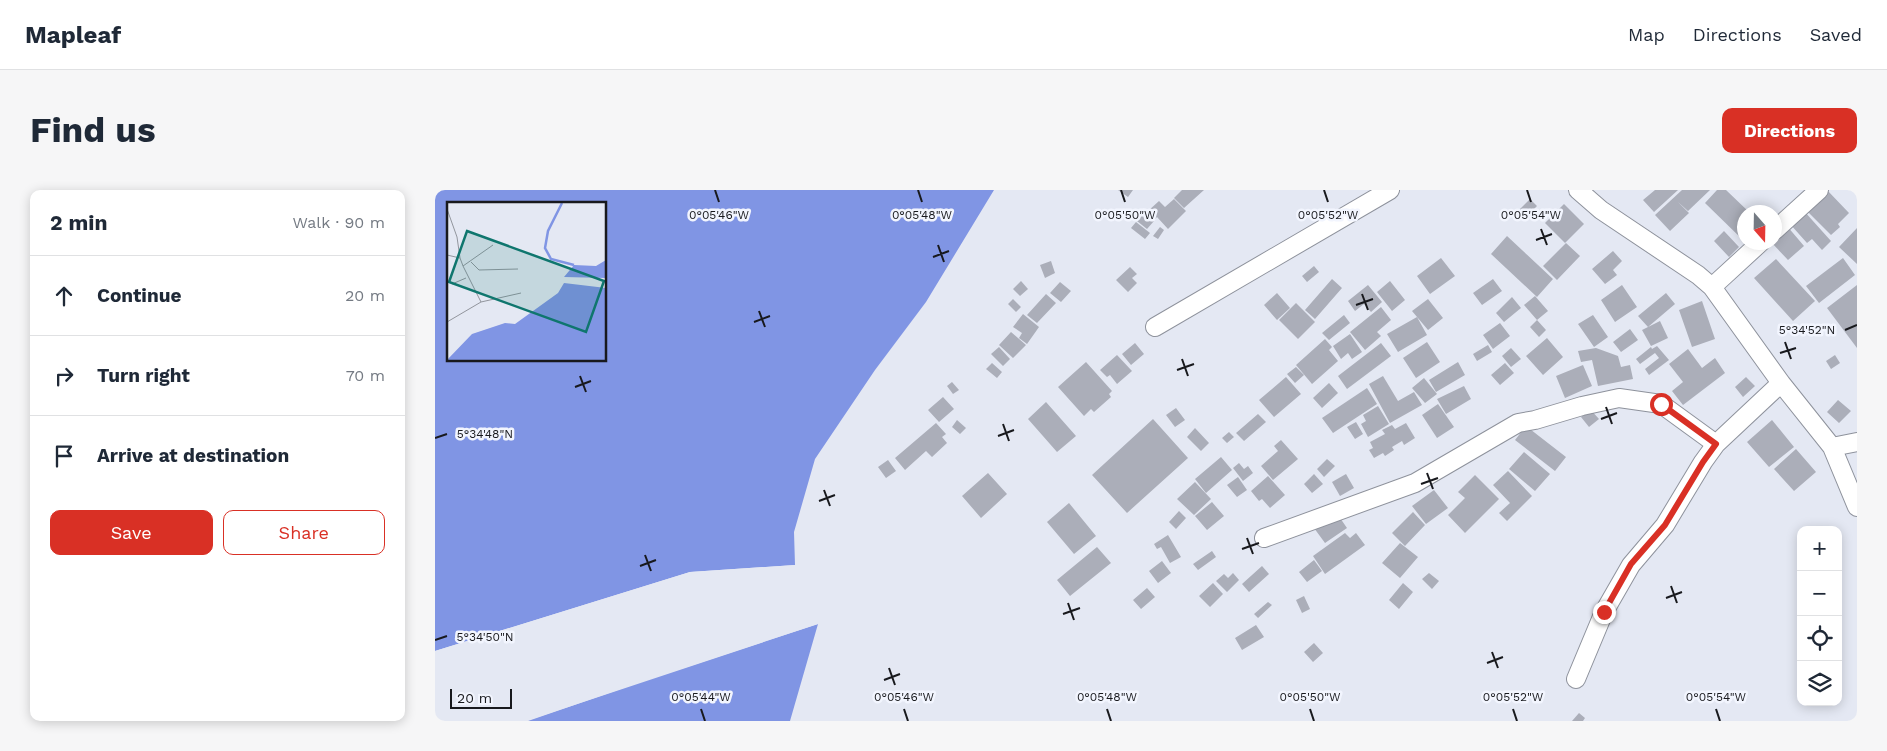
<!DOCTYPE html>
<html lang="en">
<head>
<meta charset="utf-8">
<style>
  :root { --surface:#fff; --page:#f6f6f7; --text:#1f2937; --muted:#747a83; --line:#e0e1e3; --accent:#d93025 }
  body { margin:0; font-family:"Work Sans",sans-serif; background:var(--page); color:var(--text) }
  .controls { position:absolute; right:15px; bottom:15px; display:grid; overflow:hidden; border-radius:10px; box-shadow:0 2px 12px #0003 }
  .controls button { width:45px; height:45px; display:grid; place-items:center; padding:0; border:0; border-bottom:1px solid var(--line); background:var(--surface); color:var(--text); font:25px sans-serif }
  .compass { position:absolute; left:1302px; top:15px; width:45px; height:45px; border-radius:50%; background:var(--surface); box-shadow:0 2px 12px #0003; rotate:160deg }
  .scale { position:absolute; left:15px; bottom:12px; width:62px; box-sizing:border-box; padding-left:5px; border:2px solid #18191d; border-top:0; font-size:14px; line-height:18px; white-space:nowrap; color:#18191d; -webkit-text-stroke:4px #f2f5fe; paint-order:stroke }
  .stop { position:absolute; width:15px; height:15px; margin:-11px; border:4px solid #d93025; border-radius:50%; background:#fff }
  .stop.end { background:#d93025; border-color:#fff; box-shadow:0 1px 5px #0008 }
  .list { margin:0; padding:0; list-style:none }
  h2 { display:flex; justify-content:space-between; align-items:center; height:65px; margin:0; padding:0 20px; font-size:21px }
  h2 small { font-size:16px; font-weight:400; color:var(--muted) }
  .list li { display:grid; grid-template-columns:32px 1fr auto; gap:15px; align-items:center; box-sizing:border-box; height:80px; padding:0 20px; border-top:1px solid var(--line) }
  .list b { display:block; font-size:19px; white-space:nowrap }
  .list em { font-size:16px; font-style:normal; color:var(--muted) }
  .actions { display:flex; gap:10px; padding:15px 20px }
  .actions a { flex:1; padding:11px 0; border:1px solid var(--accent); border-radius:10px; text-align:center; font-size:18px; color:var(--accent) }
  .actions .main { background:var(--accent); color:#fff }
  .icon { flex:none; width:28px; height:28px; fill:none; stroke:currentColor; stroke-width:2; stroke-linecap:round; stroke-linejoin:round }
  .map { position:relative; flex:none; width:1422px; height:531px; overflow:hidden; border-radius:10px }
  header { display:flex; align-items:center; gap:30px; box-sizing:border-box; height:70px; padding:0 25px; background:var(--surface); border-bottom:1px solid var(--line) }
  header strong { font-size:24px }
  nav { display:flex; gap:28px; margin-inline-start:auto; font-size:18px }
  .intro { display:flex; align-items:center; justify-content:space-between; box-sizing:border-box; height:120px; padding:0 30px }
  h1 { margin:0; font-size:35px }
  .button { padding:12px 22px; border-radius:10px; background:var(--accent); color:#fff; font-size:18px; font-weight:700 }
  main { display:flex; gap:30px; padding:0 30px }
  aside { flex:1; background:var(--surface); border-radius:10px; box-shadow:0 2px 12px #0003 }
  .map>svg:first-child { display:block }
</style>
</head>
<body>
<header>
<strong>Mapleaf</strong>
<nav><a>Map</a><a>Directions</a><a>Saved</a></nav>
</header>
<div class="intro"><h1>Find us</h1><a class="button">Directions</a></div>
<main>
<aside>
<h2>2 min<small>Walk · 90 m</small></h2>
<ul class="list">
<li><svg class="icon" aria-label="ahead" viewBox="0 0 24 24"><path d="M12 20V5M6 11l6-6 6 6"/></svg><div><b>Continue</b></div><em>20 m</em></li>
<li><svg class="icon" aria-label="right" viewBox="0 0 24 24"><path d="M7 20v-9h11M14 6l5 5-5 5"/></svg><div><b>Turn right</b></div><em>70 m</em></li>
<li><svg class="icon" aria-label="arrive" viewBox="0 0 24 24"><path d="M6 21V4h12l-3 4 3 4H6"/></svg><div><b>Arrive at destination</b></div></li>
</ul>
<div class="actions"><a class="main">Save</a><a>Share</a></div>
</aside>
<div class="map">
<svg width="1422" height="531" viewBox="0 0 1422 531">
  <rect width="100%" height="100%" fill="#e4e8f3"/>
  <!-- water -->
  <path fill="#8095e4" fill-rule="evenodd" d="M0,0h559l-68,112 -51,68 -60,89 -21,73 1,33 -105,7 -255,79zM14,14h156v156h-156z
    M383,434l-28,97h-262l110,-38z"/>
  <!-- pier -->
  <path fill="#e4e8f3" d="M360,375l1,2 -105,8 -256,79v-3l255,-79z
    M382,431l1,3 -292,97 1,-2 110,-39z"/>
  <!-- building -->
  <path fill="#abaeb9" d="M683,0h15l-5,7z
    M747,0h22l-20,18 -10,-10z
    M1220,0h23l-24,22 -11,-12z
    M1247,0h28l-22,21 -10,-9 11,11 -19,18 -15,-16z
    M1282,0h9l23,22h-4v30l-40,-39z
    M1392,0l22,23 -11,11 2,3 -9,8 -25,-25z
    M739,9l12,12 -18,18 -11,-12 -2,2 -7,-8 11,-10 6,6z
    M1095,9l7,7 -13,13 -7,-7z
    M1129,14l20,20 -19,19 -20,-20z
    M1369,21l27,30 -9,9 -10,-11 -5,4 -17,-19z
    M709,23l10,8 -7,8 -10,-8z
    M701,32l14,11 -5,6 -14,-11z
    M1352,36l17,20 -16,14 -17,-18h4v-4z
    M725,37l4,3 -6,9 -5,-3z
    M1422,38v36l-18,-17z
    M1289,41l15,16 -10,10 -15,-16z
    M1072,46l46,43 -16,18 -46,-43z
    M1131,53l14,13 -23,24 -14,-14z
    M1178,61l9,10 -9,9 4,5 -12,9 -13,-15z
    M1006,68l14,18 -25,18 -13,-18z
    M1408,68l12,17 -36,28 -13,-17z
    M1341,69l39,42 -22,20 -39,-43z
    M616,71l4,12 -10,5 -5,-13z
    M879,76l5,6 -12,10 -5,-6z
    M695,77l7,7 -5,4 5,5 -9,9 -12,-12z
    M897,89l10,9 -27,31 -10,-9z
    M1058,89l9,12 -20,14 -9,-12z
    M586,91l7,8 -8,7 -7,-7z
    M955,91l15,19 -13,11 -15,-19z
    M625,92l11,9 -10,11 -11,-9z
    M933,95l14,17 -11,10 -7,-8 -9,7 -7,-10z
    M1187,95l15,22 -22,15 -14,-22z
    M1422,95v63l-30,-40z
    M842,103l13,15 -13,12 -13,-15z
    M1231,103l9,11 -27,23 -10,-11z
    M611,104l10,9 -19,20 -10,-8z
    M1100,106l13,15 -11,9 -13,-15z
    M1077,107l9,11 -17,14 -8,-9z
    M578,109l8,8 -5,5 -8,-8z
    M993,109l15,19 -15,12 -16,-19z
    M1267,111l13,38 -23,8 -13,-37z
    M861,113l19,19 -17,17 -19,-19z
    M946,117l10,13 -14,12 4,4 -16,14 -15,-18z
    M588,124l16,13 -12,17 -8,-6 3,-5 -9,-6z
    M909,125l6,8 -21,17 -7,-7z
    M1158,125l15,22 -14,10 -16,-23z
    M982,127l10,18 -29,17 -11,-18z
    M1102,130l9,10 -7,7 -9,-10z
    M1225,131l8,17 -17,8 -9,-16z
    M1065,133l10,13 -17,13 -10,-14z
    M1195,139l8,11 -17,12 -8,-10z
    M576,142l15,13 -13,13 -14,-13z
    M915,144l12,18 -10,7 -4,-6 -7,6 -8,-13z
    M1112,148l16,19 -20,18 -17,-19z
    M890,149l7,8 -3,3 9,11 -26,23 -16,-19z
    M992,152l13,20 -24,16 -13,-20z
    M700,153l9,11 -13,11 -9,-11z
    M946,153l10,13 -44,33 -9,-13z
    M1053,155l4,7 -15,9 -4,-7z
    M1222,156l12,14 -20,15 -4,-6 14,-11 -4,-5 -15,11 -4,-5 15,-12 1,2z
    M564,157l11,12 -7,7 -12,-12z
    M1076,158l10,11 -10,8 -9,-11z
    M1161,158l22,8 3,11 9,-2 3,14 -35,7 -6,-26 -11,2 -3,-11z
    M1253,159l14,19 13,-10 10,15 -42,32 -11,-14 11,-9 -14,-18z
    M682,165l15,16 -15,13 -7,-9 -3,2 -7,-7z
    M1400,165l5,8 -9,6 -5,-8z
    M651,172l26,29 -3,3 2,3 -17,15 -3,-3 -7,7 -26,-29z
    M1023,172l7,13 -29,17 -7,-12z
    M557,173l10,9 -5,6 -11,-9z
    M1070,173l9,10 -14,12 -9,-10z
    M1148,175l9,21 -27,12 -9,-22z
    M861,177l8,8 -9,8 -8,-9z
    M948,186l15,25 16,-9 8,13 -32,18 -21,-39z
    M851,187l15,17 -27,23 -15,-17z
    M1311,187l9,9 -12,11 -8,-10z
    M989,188l13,16 -12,9 -13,-15z
    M517,192l7,8 -6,4 -6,-8z
    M894,193l9,10 -16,15 -9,-10z
    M1029,196l7,13 -25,15 -9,-15z
    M932,198l10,16 -44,29 -11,-15z
    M508,207l11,12 -15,13 -11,-12z
    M1403,210l13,11 -12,12 -12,-11z
    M611,212l30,34 -19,16 -29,-33z
    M1003,214l16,23 -17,11 -15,-23z
    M943,216l11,18 -21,13 -7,-13 5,-3 -3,-6z
    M741,218l9,12 -10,7 -9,-12z
    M1155,219l9,10 -10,8 -8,-10z
    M823,224l8,8 -22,19 -8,-8z
    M718,229l35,39 -61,55 -35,-38z
    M522,230l9,8 -6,6 -8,-7z
    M1337,230l22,27 -25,20 -22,-25z
    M921,232l7,12 -8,5 -8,-12z
    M501,233l10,11 -4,3 5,6 -15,14 -6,-6 -21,19 -10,-12z
    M971,233l9,15 -11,7 -2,-4 -10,6 2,3 -9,6 -2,-3 -9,5 -5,-8 4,-2 -3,-6 15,-8 -3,-4 10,-5 3,4z
    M1091,236l40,31 -11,14 -40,-31z
    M760,238l14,15 -8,8 -14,-14z
    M794,242l5,5 -7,6 -5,-5z
    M846,250l17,19 -25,21 -12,-14 17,-15 -4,-5z
    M1361,259l20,23 -22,19 -20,-22z
    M1089,262l26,22 -15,17 -26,-22z
    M786,267l11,13 -26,23 -11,-14z
    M892,269l8,7 -11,11 -7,-8z
    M453,270l8,11 -10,7 -8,-11z
    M804,273l5,6 4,-3 5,7 -10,8 -10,-13z
    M1073,281l24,25 -25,25 -8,-8 11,-10 -17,-18z
    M553,283l19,21 -26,24 -19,-22z
    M879,284l9,10 -11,9 -8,-9z
    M911,284l8,14 -14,8 -8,-14z
    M1040,285l24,24 -34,34 -17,-18 17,-17 -7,-6z
    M833,286l17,19 -15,13 -8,-9 -3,2 -8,-10z
    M803,287l9,13 -10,7 -10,-12z
    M760,292l16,17 -17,16 -17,-16z
    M999,300l14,18 -22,16 -14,-18z
    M777,312l12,14 -17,14 -12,-14z
    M634,313l27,33 -22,18 -27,-32z
    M744,321l7,7 -10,11 -7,-7z
    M978,322l12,13 -20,21 -13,-13z
    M903,325l9,13 -22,15 -11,-15z
    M910,343l5,5 6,-5 9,12 -40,29 -12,-18z
    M733,345l13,22 -11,6 -9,-16 -4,2 -3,-5z
    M965,353l18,14 -18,21 -18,-15z
    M662,357l14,16 -41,33 -13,-16z
    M777,361l4,6 -18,13 -5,-6z
    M879,370l8,11 -15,11 -8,-10z
    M727,371l9,12 -13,10 -9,-12z
    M827,376l7,8 -20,18 -7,-8z
    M798,383l6,7 -12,12 -11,-11 8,-7 4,4z
    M994,383l10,8 -7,8 -10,-10z
    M778,393l10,11 -13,13 -11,-11z
    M968,393l10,9 -14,17 -10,-9z
    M712,398l8,9 -14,12 -8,-9z
    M869,406l6,13 -8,4 -6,-13z
    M833,412l4,3 -14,13 -4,-4z
    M821,435l8,12 -22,13 -7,-12z
    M879,453l9,10 -10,9 -9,-10z
    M1144,523l6,5 -2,3h-11z"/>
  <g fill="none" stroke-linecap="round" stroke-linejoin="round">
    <defs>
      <path id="minor" d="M1340,40l44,-40
        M1277,97l49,-45
        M720,137l235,-137
        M1346,193l51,64 25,-5
        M1397,257l25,60
        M829,348l151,-55 103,-60 17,-3 47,-14 37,-8 42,6 55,40
        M1141,489l28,-67 27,-47 34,-40 38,-63 13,-18 65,-61 -69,-96 -14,-12 -97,-65 -23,-20"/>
    </defs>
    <!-- minor casing -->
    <use href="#minor" stroke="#8e929c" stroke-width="20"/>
    <!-- minor -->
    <use href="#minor" stroke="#fff" stroke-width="18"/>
  </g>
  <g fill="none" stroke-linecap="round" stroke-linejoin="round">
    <!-- route -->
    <path stroke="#d93025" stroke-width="6" d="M1169,422l27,-48 34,-39 38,-63 13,-18 -55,-40"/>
  </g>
  <!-- ticks -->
  <path fill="none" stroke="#18191d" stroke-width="2" d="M280,0l4,12M483,0l4,12M686,0l4,12M889,0l4,12M1092,0l4,12M1106,39l6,16M1101,50l16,-6M503,55l6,17M498,67l16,-6M927,104l6,16M921,115l17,-6M324,121l6,16M319,132l16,-6M1410,140l12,-5M1350,152l6,17M1345,163l16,-5M747,169l6,17M742,180l17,-6M145,186l6,16M140,197l16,-6M1171,217l6,17M1166,229l16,-6M568,234l6,17M563,246l16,-6M0,248l12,-4M992,283l6,16M986,294l17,-6M389,300l6,16M384,311l16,-6M812,348l6,16M807,359l17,-6M210,365l6,16M205,376l16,-6M1236,396l6,17M1231,408l16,-6M633,413l6,17M628,424l17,-6M0,450l12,-4M1057,462l6,16M1052,473l16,-6M454,478l6,17M449,490l16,-6M266,519l4,12M469,519l4,12M672,519l4,12M875,519l4,12M1078,519l4,12M1281,519l4,12"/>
  <!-- overview -->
  <g transform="translate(12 12)">
    <rect width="159" height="159" fill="#e4e8f3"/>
    <path d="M159,58v18l-42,-1 10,-12 22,1zM117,81l42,5v72h-159l25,-26 33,-11 10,1 43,-31z" fill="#8095e4"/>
    <path fill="none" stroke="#8095e4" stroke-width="2.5" d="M115,1l-14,28 -3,17 6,11 23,6"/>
    <path fill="none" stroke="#92959d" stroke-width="1" d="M0,7l10,28 3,21M0,53l13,3 3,8M24,60l8,8 39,-1M5,82l14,-6M34,100l-18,-36 30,-21M0,120l34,-20 40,-9"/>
    <path fill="#0f766e" fill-opacity="0.15" stroke="#0f766e" stroke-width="2.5" d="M20,29l137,50 -18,51 -137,-50z"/>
    <rect width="159" height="159" fill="none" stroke="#18191d" stroke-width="2.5"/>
  </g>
  <g font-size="12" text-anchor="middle" fill="#18191d" stroke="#f2f5fe" stroke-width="5" stroke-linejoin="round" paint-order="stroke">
    <text x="284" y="29">0°05'46"W</text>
    <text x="690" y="29">0°05'50"W</text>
    <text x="1096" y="29">0°05'54"W</text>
    <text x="487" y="29">0°05'48"W</text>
    <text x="893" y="29">0°05'52"W</text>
    <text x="1372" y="144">5°34'52"N</text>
    <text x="50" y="248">5°34'48"N</text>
    <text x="50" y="451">5°34'50"N</text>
    <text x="266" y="511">0°05'44"W</text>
    <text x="469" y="511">0°05'46"W</text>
    <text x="672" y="511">0°05'48"W</text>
    <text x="875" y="511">0°05'50"W</text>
    <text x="1078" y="511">0°05'52"W</text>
    <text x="1281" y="511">0°05'54"W</text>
  </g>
</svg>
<div class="controls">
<button>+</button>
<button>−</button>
<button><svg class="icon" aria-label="locate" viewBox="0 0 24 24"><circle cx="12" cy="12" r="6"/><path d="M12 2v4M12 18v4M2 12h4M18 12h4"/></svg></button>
<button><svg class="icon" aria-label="layers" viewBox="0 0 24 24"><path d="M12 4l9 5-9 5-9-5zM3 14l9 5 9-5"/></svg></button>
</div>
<svg class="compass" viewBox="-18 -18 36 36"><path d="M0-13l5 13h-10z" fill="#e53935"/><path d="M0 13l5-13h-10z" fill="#747a83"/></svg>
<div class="scale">20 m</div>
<div class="stop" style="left:1226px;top:214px"></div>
<div class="stop end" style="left:1169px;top:422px"></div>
</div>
</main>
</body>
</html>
